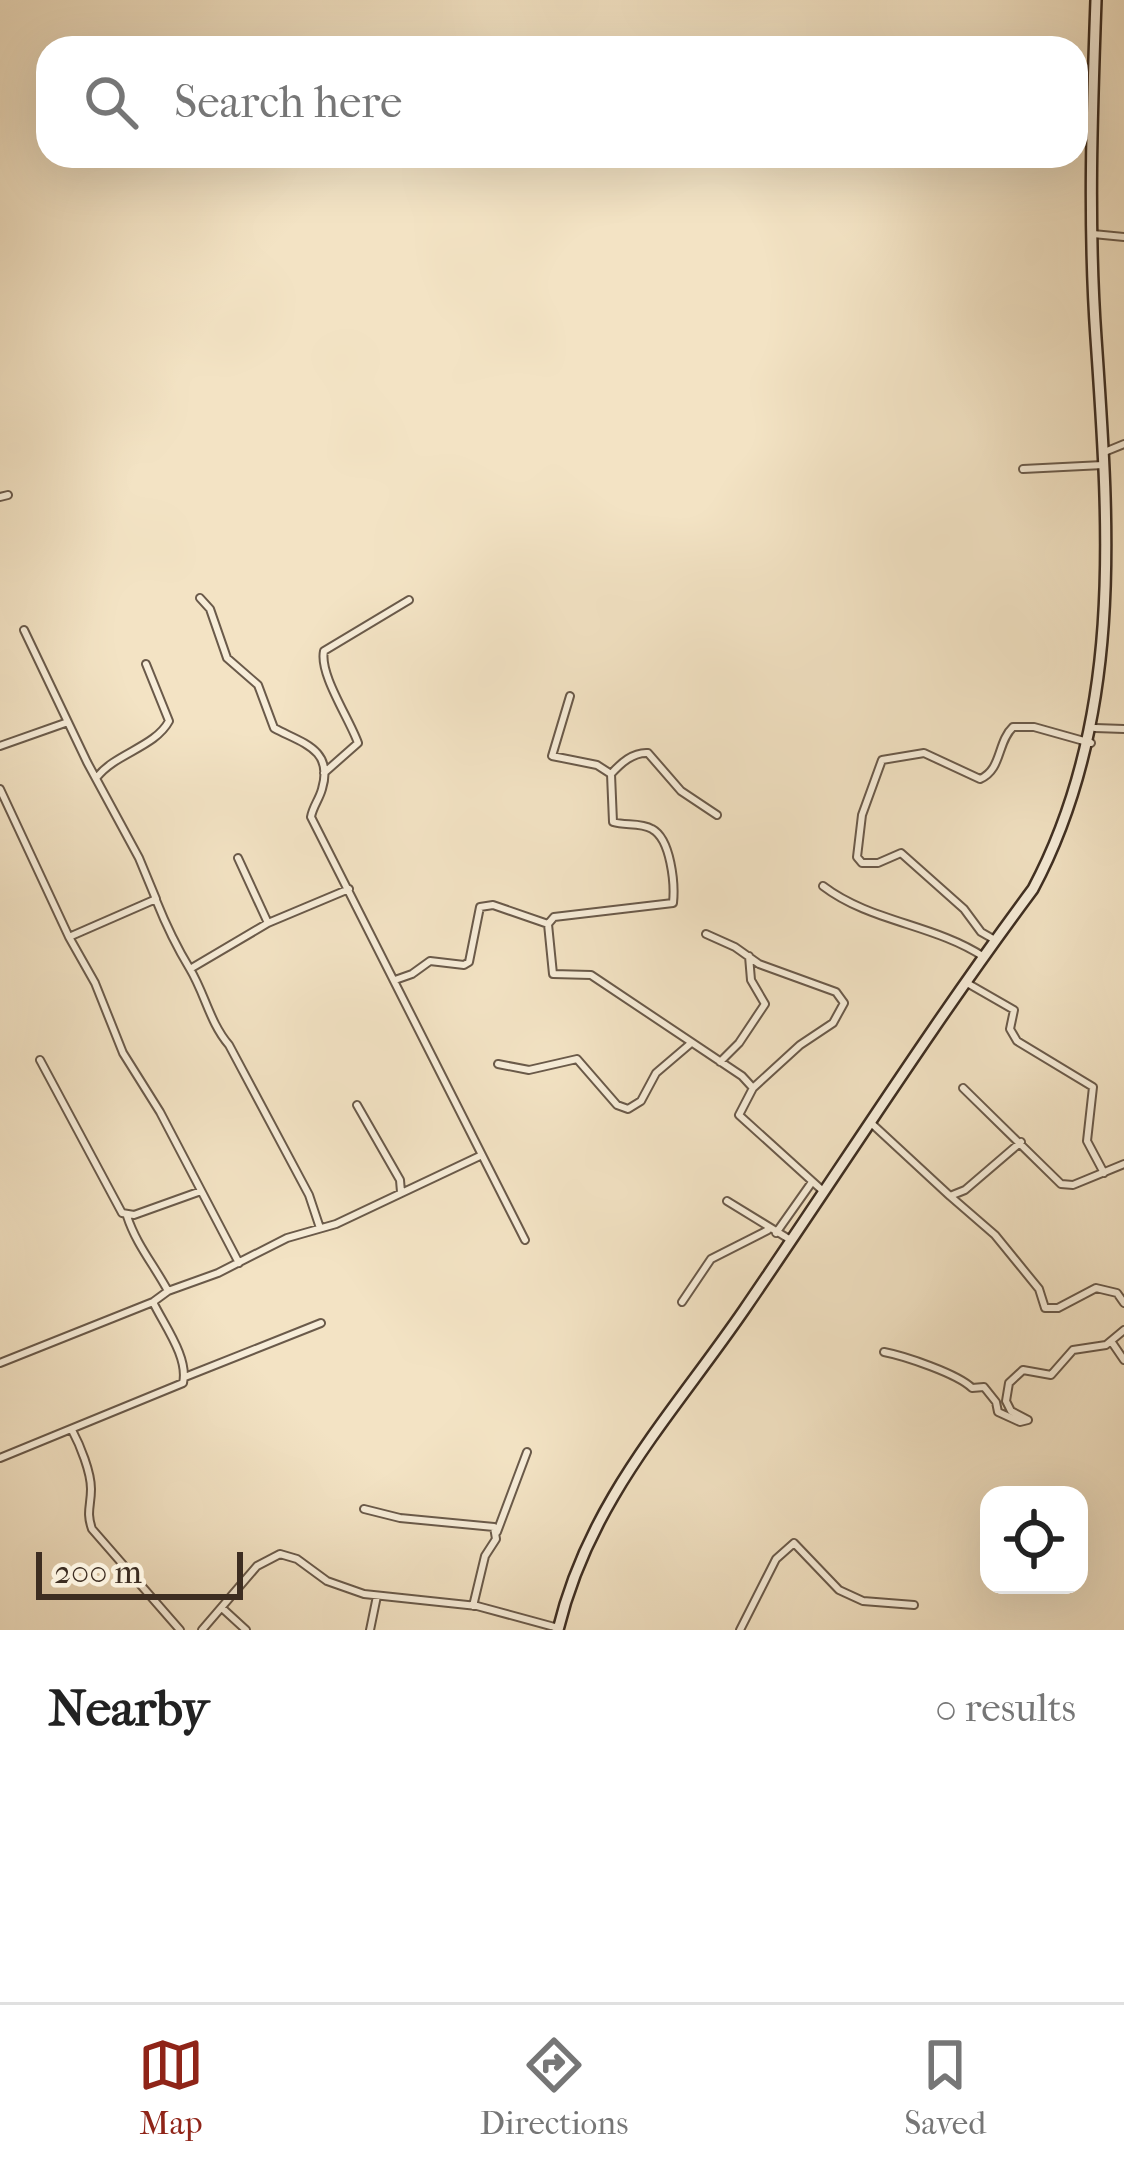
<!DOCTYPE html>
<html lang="en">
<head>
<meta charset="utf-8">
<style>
  :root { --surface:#fff; --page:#f6f6f6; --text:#222; --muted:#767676; --line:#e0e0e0; --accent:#8f2418 }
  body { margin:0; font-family:"IM FELL French Canon",serif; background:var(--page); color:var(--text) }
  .controls { position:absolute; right:36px; bottom:36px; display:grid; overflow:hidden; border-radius:24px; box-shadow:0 12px 48px #0002 }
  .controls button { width:108px; height:108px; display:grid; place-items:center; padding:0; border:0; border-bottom:3px solid var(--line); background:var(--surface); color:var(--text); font:60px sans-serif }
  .scale { position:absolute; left:36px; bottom:30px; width:207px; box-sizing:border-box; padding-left:12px; border:6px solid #3d2d21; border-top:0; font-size:33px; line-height:42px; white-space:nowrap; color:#3d2d21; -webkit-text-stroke:9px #f7edd9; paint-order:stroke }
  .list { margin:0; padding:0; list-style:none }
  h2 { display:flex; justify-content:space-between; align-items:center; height:156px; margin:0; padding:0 48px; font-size:51px }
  h2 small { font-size:39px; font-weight:400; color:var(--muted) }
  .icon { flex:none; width:66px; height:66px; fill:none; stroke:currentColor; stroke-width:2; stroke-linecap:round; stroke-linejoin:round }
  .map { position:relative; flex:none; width:1124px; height:1630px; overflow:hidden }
  .search { position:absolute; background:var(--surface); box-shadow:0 12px 48px #0002; left:36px; right:36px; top:36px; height:132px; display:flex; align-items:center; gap:30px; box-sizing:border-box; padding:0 42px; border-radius:36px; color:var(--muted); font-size:45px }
  .sheet { height:372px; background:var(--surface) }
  nav { display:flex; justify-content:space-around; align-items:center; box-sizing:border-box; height:168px; border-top:3px solid var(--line); background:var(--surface); font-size:33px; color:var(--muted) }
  nav a { display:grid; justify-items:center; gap:6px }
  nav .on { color:var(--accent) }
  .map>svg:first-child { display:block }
</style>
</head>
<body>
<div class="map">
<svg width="1124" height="1630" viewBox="0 0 1124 1630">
  <rect width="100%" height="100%" fill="#f3e3c4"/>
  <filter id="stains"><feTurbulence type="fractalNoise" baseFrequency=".00167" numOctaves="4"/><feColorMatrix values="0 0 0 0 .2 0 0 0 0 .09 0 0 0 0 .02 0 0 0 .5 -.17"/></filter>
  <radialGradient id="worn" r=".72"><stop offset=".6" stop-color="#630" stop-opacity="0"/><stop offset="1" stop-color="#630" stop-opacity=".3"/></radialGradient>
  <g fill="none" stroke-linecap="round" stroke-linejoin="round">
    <defs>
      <path id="street" d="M1093,234l31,3
        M1107,451l17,-7
        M1023,469l80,-4
        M0,497l8,-2
        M200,598l10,11 17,49 31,27 16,43c28,15 60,21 48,61 -3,11 -9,17 -11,28l214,423
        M24,630l63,132 52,96 17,41 -87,38
        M570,696l-18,60 45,9 14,9
        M1095,728l29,1
        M0,746l68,-24
        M324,773l34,-30c-9,-25 -39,-69 -34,-92l85,-51
        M97,777c19,-24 58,-30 72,-56l-23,-57
        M0,789l69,148 26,46 28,70 37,59 79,151
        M717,815l-36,-24 -33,-38c-15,-1 -27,10 -37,21l2,48c12,4 27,0 39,7 19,10 23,55 21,74l-119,14 -6,7 5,50 38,1 151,101 11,12 -14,27 84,76
        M238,858l30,65
        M823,886c47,36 111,38 161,71
        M156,900c10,25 20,46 34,69 15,25 20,54 39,76l80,150 11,33
        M706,934l29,13 24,17 77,28 8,11 -11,20 -33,22 -47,43
        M995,940l-14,-8 -17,-23 -63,-56 -23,10h-16l-5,-6 5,-42 20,-55 42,-7 56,26c22,-9 17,-37 33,-52h21l57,16
        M190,969l78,-46 81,-34
        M395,980l17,-6 18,-13 34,4 5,-3 11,-55 13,-2 55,19
        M967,983l47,27 -4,19 7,12 76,46 -6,54 17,32
        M40,1060l82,153 12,2 67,-24
        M720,1062l19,-19 26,-39 -14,-24 -2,-24
        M498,1064l31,6 48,-11 40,46 11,4 13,-8 15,-28 34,-29
        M963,1088l98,96 12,1 51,-21
        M357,1105l43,75 1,12
        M870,1122l80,74 15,-6 56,-48
        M950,1196l45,39 44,54 6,19h13l38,-20 21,5 7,10
        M727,1201l62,38
        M127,1216c9,28 27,49 41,75
        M776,1233l36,-51
        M682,1302l29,-43 57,-29
        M1111,1341l13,19
        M884,1352c21,4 74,22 88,36l12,-1 12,15 2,10 22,10 8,-2 -17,-9 -5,-10 3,-18 14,-13 28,5 22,-25 33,-5 18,-15
        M0,1363l153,-61 15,-11 50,-18 69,-35 49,-14 146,-69
        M185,1377l136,-54
        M72,1430c8,15 19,42 19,59 0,17 -5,23 1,40l88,101
        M0,1458l183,-75c6,-25 -19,-58 -30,-81
        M364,1509l36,9 94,9 2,12 -11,17 -12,50
        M497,1532l30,-80
        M222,1608l24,22
        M202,1630l55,-64 23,-12 17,5 30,22 37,13 113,12 81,22
        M370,1630l7,-34
        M740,1630l36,-71 18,-16 45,47 24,11 51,4"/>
      <path id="secondary" d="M558,1630c31,-129 113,-214 186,-320 96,-140 187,-284 289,-421 91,-171 76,-363 63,-551 -8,-113 -4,-226 0,-338"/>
    </defs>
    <!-- street casing -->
    <use href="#street" stroke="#6a5a4a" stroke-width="10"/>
    <!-- secondary casing -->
    <use href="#secondary" stroke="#3d2d21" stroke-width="14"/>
    <!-- street -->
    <use href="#street" stroke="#f7edd9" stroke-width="6"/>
    <!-- secondary -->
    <use href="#secondary" stroke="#f7edd9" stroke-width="9"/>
  </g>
  <rect width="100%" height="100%" filter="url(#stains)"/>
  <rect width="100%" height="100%" fill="url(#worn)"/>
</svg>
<div class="controls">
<button><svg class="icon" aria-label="locate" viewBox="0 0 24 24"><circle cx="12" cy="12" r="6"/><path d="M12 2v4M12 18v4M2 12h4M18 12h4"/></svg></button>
</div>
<div class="scale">200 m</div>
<div class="search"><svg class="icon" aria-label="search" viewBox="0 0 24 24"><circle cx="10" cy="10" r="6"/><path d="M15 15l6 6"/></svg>Search here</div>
</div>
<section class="sheet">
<h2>Nearby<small>0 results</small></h2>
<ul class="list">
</ul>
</section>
<nav>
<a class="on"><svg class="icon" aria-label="map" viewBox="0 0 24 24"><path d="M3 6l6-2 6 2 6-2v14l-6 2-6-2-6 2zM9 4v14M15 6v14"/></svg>Map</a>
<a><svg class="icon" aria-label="directions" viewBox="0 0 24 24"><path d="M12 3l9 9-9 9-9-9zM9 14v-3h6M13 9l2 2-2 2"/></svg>Directions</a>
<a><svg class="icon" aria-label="saved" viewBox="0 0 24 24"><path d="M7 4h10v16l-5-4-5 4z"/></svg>Saved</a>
</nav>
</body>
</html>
